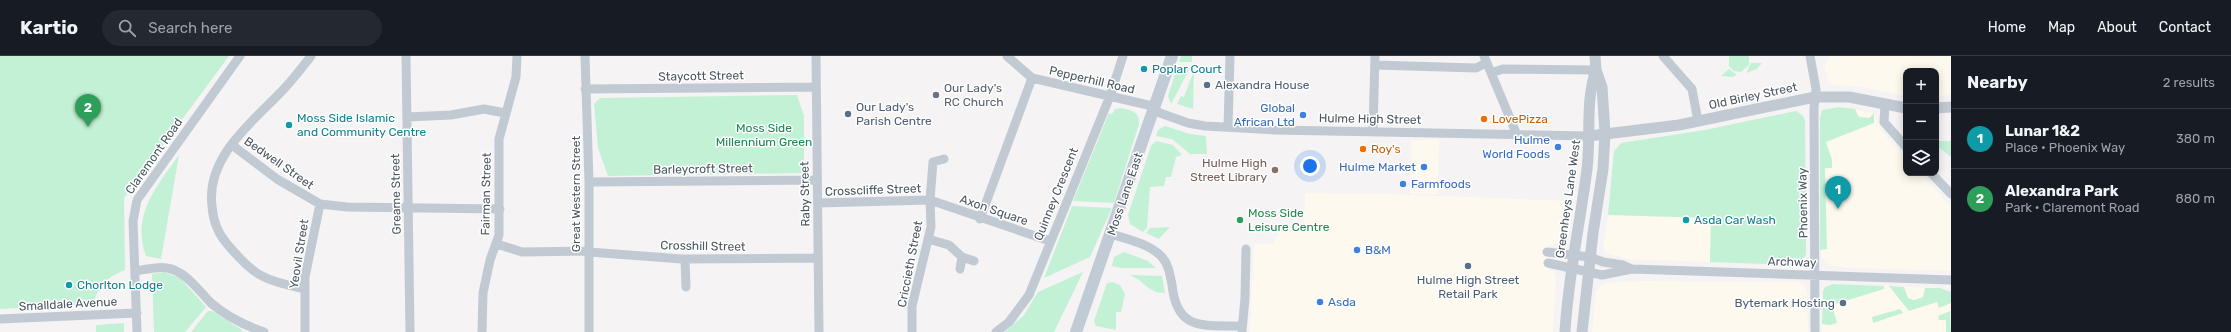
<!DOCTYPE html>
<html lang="en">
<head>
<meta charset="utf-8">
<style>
  :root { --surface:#171b24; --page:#242831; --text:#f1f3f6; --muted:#9ea1a6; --line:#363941; --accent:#1a73e8 }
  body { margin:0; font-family:Rubik,sans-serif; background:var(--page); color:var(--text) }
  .controls { position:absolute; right:12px; top:12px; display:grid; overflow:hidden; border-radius:8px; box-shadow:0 2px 10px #0003 }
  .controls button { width:36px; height:36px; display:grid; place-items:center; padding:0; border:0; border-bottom:1px solid var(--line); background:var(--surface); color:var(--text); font:20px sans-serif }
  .you { position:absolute; left:1310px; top:110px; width:14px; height:14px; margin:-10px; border:3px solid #fff; border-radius:50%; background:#1a73e8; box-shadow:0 0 0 6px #1a73e833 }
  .badge { display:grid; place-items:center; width:26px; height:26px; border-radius:50%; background:var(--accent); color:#fff; font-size:13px; font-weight:700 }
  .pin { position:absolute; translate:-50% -33px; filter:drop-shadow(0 1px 2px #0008) }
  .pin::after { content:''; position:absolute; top:21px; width:14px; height:12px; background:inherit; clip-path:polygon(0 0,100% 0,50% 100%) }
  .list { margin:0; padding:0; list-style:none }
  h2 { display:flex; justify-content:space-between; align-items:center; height:52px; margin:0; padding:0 16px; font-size:17px }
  h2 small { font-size:13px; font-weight:400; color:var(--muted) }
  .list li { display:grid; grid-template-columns:26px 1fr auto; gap:12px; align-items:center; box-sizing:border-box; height:60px; padding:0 16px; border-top:1px solid var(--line) }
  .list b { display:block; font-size:15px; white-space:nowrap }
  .list p { margin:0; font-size:13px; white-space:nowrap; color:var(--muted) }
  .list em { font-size:13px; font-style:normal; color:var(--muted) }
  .icon { flex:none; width:22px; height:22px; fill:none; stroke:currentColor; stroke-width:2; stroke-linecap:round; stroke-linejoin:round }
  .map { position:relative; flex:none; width:1951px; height:276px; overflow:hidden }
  header { display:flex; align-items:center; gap:24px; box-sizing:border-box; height:56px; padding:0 20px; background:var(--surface); border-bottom:1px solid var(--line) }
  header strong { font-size:19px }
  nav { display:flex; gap:22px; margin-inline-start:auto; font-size:14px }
  .search { width:280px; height:36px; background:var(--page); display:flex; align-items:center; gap:10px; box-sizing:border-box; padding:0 14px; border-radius:22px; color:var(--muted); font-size:15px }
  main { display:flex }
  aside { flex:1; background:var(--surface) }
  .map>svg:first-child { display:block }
</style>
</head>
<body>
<header>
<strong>Kartio</strong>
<div class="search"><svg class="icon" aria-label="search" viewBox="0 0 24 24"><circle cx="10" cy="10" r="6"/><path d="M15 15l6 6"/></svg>Search here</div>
<nav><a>Home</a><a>Map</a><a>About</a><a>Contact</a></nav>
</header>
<main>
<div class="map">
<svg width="1951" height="276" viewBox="0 0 1951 276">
  <rect width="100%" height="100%" fill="#f5f3f3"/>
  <!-- commercial -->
  <path fill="#fdf9ef" d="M1830,0h121v39l-15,2v-26h-30v25l-44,-9 -29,-2 -5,-3 -4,-17z
    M1839,51l35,6 7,18 25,27v15h14l31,33v65l-99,-3 -21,-2 -7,-5 -4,-11v-133l2,-7z
    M1411,84h28l-1,54h-28z
    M1305,137l81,1 186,7 -5,34 -6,7 -12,4 -1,23 5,2 3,5 -3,56h-303l4,-88h19l7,-15h24z
    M1608,159l103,3 -1,44 -82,-3 -23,-6 -2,-7z
    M1645,225l154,1 4,2 4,8 1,40h-216l4,-40 4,-5 4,-3 14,-2z
    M1833,228l107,4 11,4v40h-129l1,-41 2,-4z"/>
  <!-- green -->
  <path fill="#c3f1d5" d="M0,0h229l-105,142 1,72c-18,7 -26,16 -32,34l-93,5z
    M1181,0h11v6h-13z
    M1729,0h20v9l-8,7 -7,-1 -5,-5z
    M1751,7h11l-5,6 -11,4z
    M1177,12h13l-19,36 -3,-8z
    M1729,13l8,6 -5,2 -11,-1z
    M1194,14l-1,39 -16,-5 4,-8 3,1z
    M797,39l7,21v53l-1,4 -195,3 -10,-28 -4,-44 6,-6z
    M1839,51l16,2 4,8 10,1 5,-5v10l-48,19 6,18v8h-7l2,81 -7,1v-133l2,-7z
    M1120,52c10,2 20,3 19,16l-25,79 -41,-2 36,-88 3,1 3,-5z
    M1796,55l7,5 2,5 1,133 -5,9 -5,2 -86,-3 1,-44 -103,-3 6,-64 7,-8 84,-13z
    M1165,70l25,8 16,2 1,18h-17l-18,-15 -16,-3 2,-6z
    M1156,85l17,4 9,10 -6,2 -5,20h-5l-2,9 -14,1 -3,41 -4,4 -13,-8 -2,-9 23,-69z
    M1936,85h15v16l-15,-12z
    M179,99l-18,104 -15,-3c-15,-41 11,-70 33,-101z
    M1072,150l40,2 -22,49 -46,21z
    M1170,171l-11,12 -13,-6 4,-5z
    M1124,196l24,9 8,7h-36l-8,-2 2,-9z
    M164,216l16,6 26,29 -21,25h-31l-2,-58z
    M1083,216l-29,60h-49l19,-17 14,-23z
    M1128,219l34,1 3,17c-19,0 -20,-14 -37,-18z
    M1112,226l8,3 5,9 -4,18h-5v18l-20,-4 -2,-5 13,-38z
    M1833,228l51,2v3l-52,16 5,18 -7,2 -8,-1 1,-33 2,-4z
    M1889,230l15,1 4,11 6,2 9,-3 2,-9h15l11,4v11l-12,5 -2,-6 -28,9z
    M1900,253l3,4 -30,10 -1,-6z
    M208,255h4l30,19v2h-51z
    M1950,255l1,21h-5v-12h-7l-1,-4z
    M124,267v9h-28v-7z"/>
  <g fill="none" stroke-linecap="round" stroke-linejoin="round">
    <!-- minor -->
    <path stroke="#c1cad2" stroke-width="9" d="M406,0l4,276
      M585,0l4,126v150
      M816,0l3,276
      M1007,0l25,22 116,27 12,8 28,10 17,3 70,4 314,6
      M1484,0l33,79
      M1663,0l29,33 6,32
      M1810,0l6,33 -2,19 1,224
      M1375,9l101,3 10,-5
      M1491,17l12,-4 93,1
      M585,33l231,-2
      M1885,48l-1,18 22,25
      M407,61l44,-2 33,-6 21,4
      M1228,71l2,-71
      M1373,75l2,-75
      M232,89l45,34 43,25 27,3 153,2
      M1931,117l20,21
      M589,126l228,-2
      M817,147l113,-3 120,41
      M980,163l52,-141
      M1111,178c16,5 39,10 51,23 7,8 8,18 10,28 5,47 32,40 70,41
      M928,183l21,6 13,12 12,4
      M497,188l25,8 67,-1
      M589,196l93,7 136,-1
      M1547,196l43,5 13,5 20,3 9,4
      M685,203l1,28
      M1548,207l54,12 30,-6 319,11
      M960,213l2,-12
      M135,215c13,-2 27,-6 39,-1 15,6 26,22 37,33 16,14 33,22 53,29
      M304,233c-41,-10 -48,-11 -76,-44 -10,-11 -15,-24 -16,-39 -6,-48 38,-82 68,-113 11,-11 21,-24 31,-37
      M0,263l137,-6
      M1242,275l3,-33 1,-49
      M137,276l-4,-111 4,-21 103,-144
      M305,276v-55l15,-73
      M482,276l1,-39 7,-33 9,-25v-96l17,-62 1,-21
      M912,276v-26l19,-79 -1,-27 3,-38 11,-3
      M996,276l13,-10 20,-27 81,-199 13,-40"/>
    <!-- tertiary -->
    <path stroke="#c1cad2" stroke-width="11" d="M1936,52l15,-1
      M1589,80l90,-11 136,-28h34l57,11
      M1565,276c3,-55 15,-108 22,-163 4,-32 -2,-68 9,-99
      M1582,276l11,-99 10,-64 2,-36 -3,-46 -6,-17 -1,-14"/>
    <!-- secondary -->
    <path stroke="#c1cbd6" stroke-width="12" d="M1076,276l96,-276"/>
  </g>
  <!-- markers -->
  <g fill="#0f9aa8" stroke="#fff" stroke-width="1.5">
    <circle cx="1144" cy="13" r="4"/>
    <circle cx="289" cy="69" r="4"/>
    <circle cx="1686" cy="164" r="4"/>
    <circle cx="69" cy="229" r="4"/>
  </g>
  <g fill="#5c6f8a" stroke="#fff" stroke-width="1.5">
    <circle cx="1207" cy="29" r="4"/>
    <circle cx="848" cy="58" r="4"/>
    <circle cx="1468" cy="210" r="4"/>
    <circle cx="1843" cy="247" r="4"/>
  </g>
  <circle fill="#6b7280" stroke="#fff" stroke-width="1.5" cx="936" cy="39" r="4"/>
  <g fill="#3f7fe0" stroke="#fff" stroke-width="1.5">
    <circle cx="1303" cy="59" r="4"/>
    <circle cx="1558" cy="91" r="4"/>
    <circle cx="1424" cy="111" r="4"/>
    <circle cx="1403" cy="128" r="4"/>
    <circle cx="1357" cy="194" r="4"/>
    <circle cx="1320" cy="246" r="4"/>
  </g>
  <g fill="#e8710a" stroke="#fff" stroke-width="1.5">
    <circle cx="1484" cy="63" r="4"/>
    <circle cx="1363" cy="93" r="4"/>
  </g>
  <circle fill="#8d6e63" stroke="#fff" stroke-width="1.5" cx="1275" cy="114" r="4"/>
  <circle fill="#2e9e5b" stroke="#fff" stroke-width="1.5" cx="1240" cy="164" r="4"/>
  <g text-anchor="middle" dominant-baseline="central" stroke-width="3" stroke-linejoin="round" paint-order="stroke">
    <!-- culture labels -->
    <g font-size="12" fill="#0d838f" stroke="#fff" text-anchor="start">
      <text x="1152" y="13">Poplar Court</text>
      <text x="297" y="62">Moss Side Islamic<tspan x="297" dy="14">and Community Centre</tspan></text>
      <text x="1694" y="164">Asda Car Wash</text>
      <text x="77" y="229">Chorlton Lodge</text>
    </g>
    <!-- street labels -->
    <g font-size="12" fill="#4a5661" stroke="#fff">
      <text transform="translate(701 20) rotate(-1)">Staycott Street</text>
      <text transform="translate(1092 24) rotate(13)">Pepperhill Road</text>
      <text transform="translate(1753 40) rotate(-12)">Old Birley Street</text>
      <text transform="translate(1370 63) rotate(1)">Hulme High Street</text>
      <text transform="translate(154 100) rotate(-55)">Claremont Road</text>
      <text transform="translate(279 107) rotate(35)">Bedwell Street</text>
      <text transform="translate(703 113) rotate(-1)">Barleycroft Street</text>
      <text transform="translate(873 134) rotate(-2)">Crosscliffe Street</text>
      <text transform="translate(396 138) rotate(-91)">Greame Street</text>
      <text transform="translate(486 138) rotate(-89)">Fairman Street</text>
      <text transform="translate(576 138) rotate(-90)">Great Western Street</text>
      <text transform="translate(805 138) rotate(-91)">Raby Street</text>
      <text transform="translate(1056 138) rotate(-68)">Quinney Crescent</text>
      <text transform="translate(1125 138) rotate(-71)">Moss Lane East</text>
      <text transform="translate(1568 143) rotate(-82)">Greenheys Lane West</text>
      <text transform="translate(1803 147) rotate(-91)">Phoenix Way</text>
      <text transform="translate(994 154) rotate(19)">Axon Square</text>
      <text transform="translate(703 190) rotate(1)">Crosshill Street</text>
      <text transform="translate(299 198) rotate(-81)">Yeovil Street</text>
      <text transform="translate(1792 206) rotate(2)">Archway</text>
      <text transform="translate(910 208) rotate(-79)">Criccieth Street</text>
      <text transform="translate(68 248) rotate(-3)">Smalldale Avenue</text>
    </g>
    <!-- service labels -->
    <g font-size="12" fill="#4e5e75" stroke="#fff" text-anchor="start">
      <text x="1215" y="29">Alexandra House</text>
      <text x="856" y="51">Our Lady's<tspan x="856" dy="14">Parish Centre</tspan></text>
      <text x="1468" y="224" text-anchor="middle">Hulme High Street<tspan x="1468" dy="14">Retail Park</tspan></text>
      <text x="1835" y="247" text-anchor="end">Bytemark Hosting</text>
    </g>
    <!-- worship labels -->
    <g font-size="12" fill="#5b616d" stroke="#fff" text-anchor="start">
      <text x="944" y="32">Our Lady's<tspan x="944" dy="14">RC Church</tspan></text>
    </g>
    <!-- shop labels -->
    <g font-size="12" fill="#366cbe" stroke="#fff" text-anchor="end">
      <text x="1295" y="52">Global<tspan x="1295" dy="14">African Ltd</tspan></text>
      <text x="1550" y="84">Hulme<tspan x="1550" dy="14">World Foods</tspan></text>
      <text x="1416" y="111">Hulme Market</text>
      <text x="1411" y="128" text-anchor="start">Farmfoods</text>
      <text x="1365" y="194" text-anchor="start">B&amp;M</text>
      <text x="1328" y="246" text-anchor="start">Asda</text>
    </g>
    <!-- food labels -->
    <g font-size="12" fill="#c56008" stroke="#fff" text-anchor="start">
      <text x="1492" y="63">LovePizza</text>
      <text x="1371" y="93">Roy's</text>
    </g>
    <!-- park labels -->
    <g font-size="12" fill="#17864f" stroke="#fff">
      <text x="764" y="72">Moss Side<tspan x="764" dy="14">Millennium Green</tspan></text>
    </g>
    <!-- education labels -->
    <g font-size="12" fill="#785e54" stroke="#fff" text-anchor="end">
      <text x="1267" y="107">Hulme High<tspan x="1267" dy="14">Street Library</tspan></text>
    </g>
    <!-- leisure labels -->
    <g font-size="12" fill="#27864d" stroke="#fff" text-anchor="start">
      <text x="1248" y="157">Moss Side<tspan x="1248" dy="14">Leisure Centre</tspan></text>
    </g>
  </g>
</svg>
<div class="controls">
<button>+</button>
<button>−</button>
<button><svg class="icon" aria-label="layers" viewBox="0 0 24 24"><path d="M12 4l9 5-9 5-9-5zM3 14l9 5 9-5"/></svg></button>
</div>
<div class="you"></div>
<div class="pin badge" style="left:1838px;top:153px;background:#0f9aa8">1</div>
<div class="pin badge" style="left:88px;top:71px;background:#2e9e5b">2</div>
</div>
<aside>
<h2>Nearby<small>2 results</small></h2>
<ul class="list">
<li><span class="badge" style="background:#0f9aa8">1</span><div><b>Lunar 1&amp;2</b><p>Place · Phoenix Way</p></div><em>380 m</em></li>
<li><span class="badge" style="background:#2e9e5b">2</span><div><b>Alexandra Park</b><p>Park · Claremont Road</p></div><em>880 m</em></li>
</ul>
</aside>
</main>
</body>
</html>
